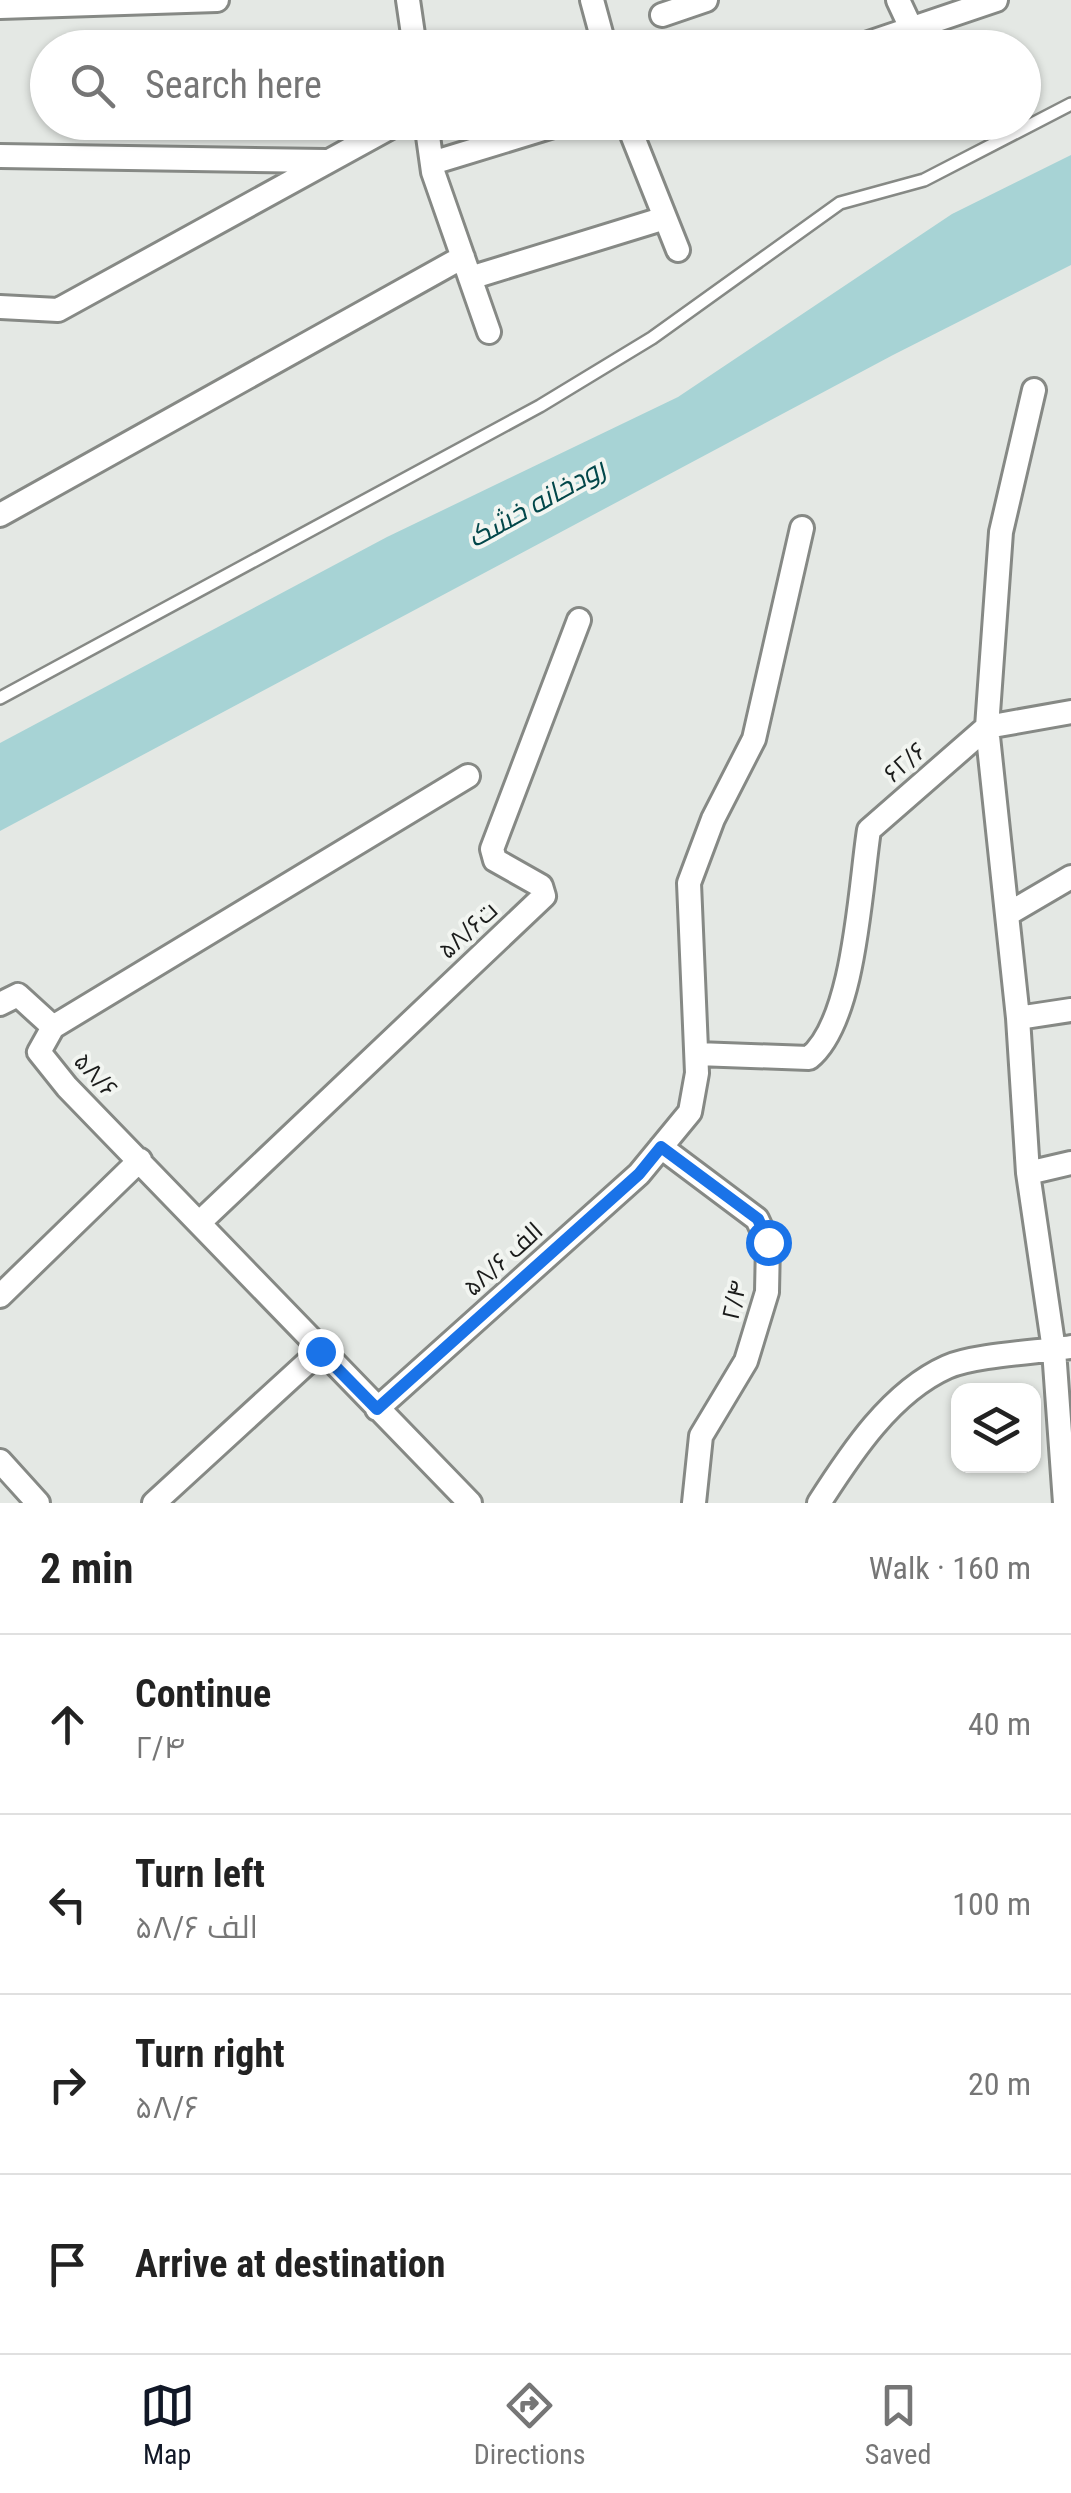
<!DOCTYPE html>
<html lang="en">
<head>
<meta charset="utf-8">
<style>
  :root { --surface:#fff; --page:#f2f2f2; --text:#222; --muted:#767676; --line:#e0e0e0; --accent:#111827 }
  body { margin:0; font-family:"Roboto Condensed",Cairo,sans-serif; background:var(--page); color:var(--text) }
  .controls { position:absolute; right:30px; bottom:30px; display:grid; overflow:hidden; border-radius:20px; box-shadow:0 2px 8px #0004 }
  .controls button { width:90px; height:90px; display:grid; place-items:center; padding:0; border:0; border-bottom:2px solid var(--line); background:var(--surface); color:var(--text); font:50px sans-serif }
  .stop { position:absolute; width:30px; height:30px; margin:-22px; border:8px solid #1a73e8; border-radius:50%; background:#fff }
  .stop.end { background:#1a73e8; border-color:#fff; box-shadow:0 2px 10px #0008 }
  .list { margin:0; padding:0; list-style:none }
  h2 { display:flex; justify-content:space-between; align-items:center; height:130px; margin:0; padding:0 40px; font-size:42px }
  h2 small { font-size:32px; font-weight:400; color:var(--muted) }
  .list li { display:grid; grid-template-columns:65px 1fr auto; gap:30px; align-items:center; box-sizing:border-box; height:180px; padding:0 40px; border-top:2px solid var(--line) }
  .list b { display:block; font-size:38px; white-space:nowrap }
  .list p { margin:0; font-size:32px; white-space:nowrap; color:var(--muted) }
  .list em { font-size:32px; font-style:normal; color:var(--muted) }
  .icon { flex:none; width:55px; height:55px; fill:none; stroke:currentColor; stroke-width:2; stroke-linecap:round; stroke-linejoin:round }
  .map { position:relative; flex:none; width:1071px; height:1503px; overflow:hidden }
  .search { position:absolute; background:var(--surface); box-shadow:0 2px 8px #0004; left:30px; right:30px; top:30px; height:110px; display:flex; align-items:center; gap:25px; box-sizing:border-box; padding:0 35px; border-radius:55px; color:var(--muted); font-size:38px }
  .sheet { height:850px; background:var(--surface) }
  nav { display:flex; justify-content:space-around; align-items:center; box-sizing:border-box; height:140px; border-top:2px solid var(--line); background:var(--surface); font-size:28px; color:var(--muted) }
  nav a { display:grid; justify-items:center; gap:5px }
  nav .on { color:var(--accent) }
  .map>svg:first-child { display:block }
</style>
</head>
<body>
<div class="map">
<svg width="1071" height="1503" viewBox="0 0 1071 1503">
  <rect width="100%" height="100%" fill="#e4e8e4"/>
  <!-- water -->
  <path fill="#a7d3d5" d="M1071,155v110l-178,90 -893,476v-88l387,-206 291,-140 274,-183z"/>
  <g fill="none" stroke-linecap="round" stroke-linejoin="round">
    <defs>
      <path id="lane" d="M0,698l540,-292 112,-68 188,-135 84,-23 147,-76"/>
      <path id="street" d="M408,0l7,48
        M592,0l13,48
        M898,0l14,30
        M0,7l217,-7
        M662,15l44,-15
        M854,48l142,-48
        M426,122l7,50 56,160
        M627,122l51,128
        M0,156l326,5
        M432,163l134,-41
        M470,278l195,-60
        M0,307l58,3 342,-188
        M0,515l463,-258
        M468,776l-415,251 -14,25 28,35 403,416
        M1008,914l63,-37
        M0,1004l18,-9 35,32
        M1018,1018l53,-8
        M697,1054l112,4c46,-37 51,-170 60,-228l118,-103 14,-195 33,-142
        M661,1147l96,72 11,24 -1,49 -21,69 -45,75 -7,67
        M1028,1173l43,-10
        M199,1223l345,-327 -3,-10 -46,-26 -3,-11 87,-229
        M0,1296l140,-136
        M377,1409l262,-235 51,-62 7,-39 -8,-190 24,-64 41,-80 48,-211
        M0,1461l38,42
        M154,1503l166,-152
        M819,1503c32,-50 72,-111 128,-136 27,-12 92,-15 124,-20
        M1065,1503l-11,-153 -26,-177 -10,-155 -31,-291 84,-15"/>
    </defs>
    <!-- lane casing -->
    <use href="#lane" stroke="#868985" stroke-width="16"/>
    <!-- street casing -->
    <use href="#street" stroke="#868985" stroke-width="28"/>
    <!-- lane -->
    <use href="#lane" stroke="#fff" stroke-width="11"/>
    <!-- street -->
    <use href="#street" stroke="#fff" stroke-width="22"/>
  </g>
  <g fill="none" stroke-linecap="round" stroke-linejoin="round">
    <!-- route -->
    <path stroke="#1a73e8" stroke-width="12" d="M320,1351l57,58 262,-235 22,-27 97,72 10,23"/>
  </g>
  <g text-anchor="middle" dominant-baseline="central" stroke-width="8" stroke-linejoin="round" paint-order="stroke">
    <!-- street labels -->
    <g font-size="25" fill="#1a1b1a" stroke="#f2f5f1">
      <text transform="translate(905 762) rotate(-41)">۶۲/۶</text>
      <text transform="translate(468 930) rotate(-43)">۵۸/۶ت</text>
      <text transform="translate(96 1075) rotate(47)">۵۸/۶</text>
      <text transform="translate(503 1259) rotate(-42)">۵۸/۶ الف</text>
      <text transform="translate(734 1300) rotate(-77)">۲/۴</text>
    </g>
    <!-- water labels -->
    <g font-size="28" font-style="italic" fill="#02474a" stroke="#f2f5f1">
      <text transform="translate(536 503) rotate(-29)">رودخانه خشک</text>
    </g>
  </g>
</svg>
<div class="controls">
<button><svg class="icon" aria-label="layers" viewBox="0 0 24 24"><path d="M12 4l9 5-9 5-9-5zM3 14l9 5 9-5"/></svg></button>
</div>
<div class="stop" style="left:768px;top:1242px"></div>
<div class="stop end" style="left:320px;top:1351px"></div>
<div class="search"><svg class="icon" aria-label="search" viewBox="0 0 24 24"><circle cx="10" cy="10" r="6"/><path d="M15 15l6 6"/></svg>Search here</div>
</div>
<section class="sheet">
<h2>2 min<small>Walk · 160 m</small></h2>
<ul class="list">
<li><svg class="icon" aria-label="ahead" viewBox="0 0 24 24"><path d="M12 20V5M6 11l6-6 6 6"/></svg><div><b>Continue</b><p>۲/۴</p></div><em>40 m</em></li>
<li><svg class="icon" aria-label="left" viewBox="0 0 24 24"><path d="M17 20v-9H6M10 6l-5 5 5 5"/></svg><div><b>Turn left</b><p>۵۸/۶ الف</p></div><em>100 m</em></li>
<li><svg class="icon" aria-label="right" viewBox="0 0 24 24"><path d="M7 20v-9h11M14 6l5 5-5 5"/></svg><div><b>Turn right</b><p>۵۸/۶</p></div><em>20 m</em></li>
<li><svg class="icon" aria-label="arrive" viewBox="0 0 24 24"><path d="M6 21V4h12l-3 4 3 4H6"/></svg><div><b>Arrive at destination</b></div></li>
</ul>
</section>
<nav>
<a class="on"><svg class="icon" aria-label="map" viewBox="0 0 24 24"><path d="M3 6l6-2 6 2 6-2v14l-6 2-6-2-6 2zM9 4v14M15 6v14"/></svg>Map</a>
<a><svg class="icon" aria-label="directions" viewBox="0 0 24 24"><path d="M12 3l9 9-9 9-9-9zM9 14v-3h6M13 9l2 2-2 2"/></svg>Directions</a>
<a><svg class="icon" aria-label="saved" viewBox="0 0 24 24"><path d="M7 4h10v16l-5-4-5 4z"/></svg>Saved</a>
</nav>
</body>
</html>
